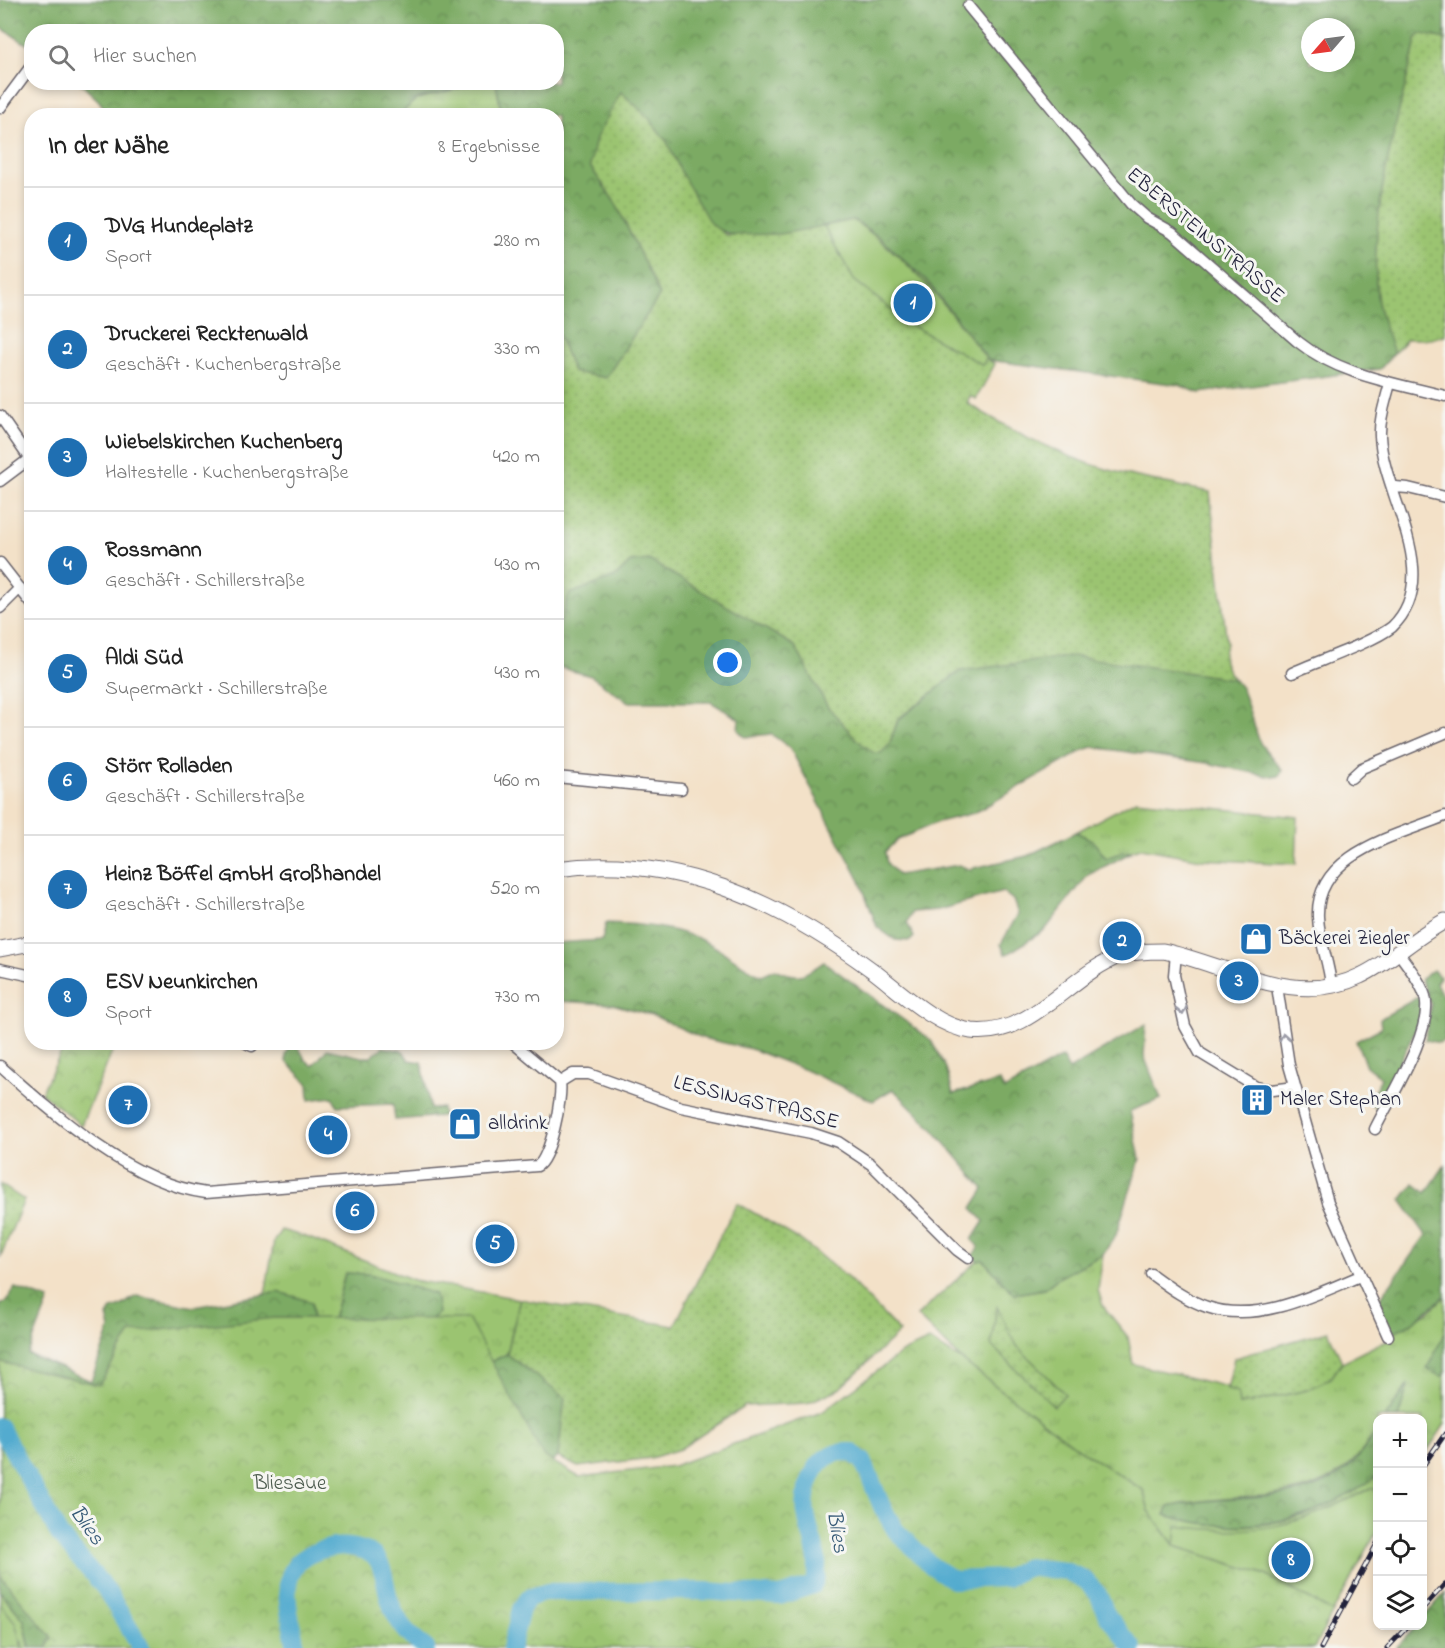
<!DOCTYPE html>
<html lang="de">
<head>
<meta charset="utf-8">
<style>
  :root { --surface:#fff; --page:#f6f6f6; --text:#222; --muted:#767676; --line:#e0e0e0; --accent:#1f6fb2 }
  body { margin:0; font-family:"Indie Flower",sans-serif; background:var(--page); color:var(--text) }
  .controls { position:absolute; right:18px; bottom:18px; display:grid; overflow:hidden; border-radius:12px; box-shadow:0 3px 9px #0003 }
  .controls button { width:54px; height:54px; display:grid; place-items:center; padding:0; border:0; border-bottom:2px solid var(--line); background:var(--surface); color:var(--text); font:30px sans-serif }
  .compass { position:absolute; left:1301px; top:18px; width:54px; height:54px; border-radius:50%; background:var(--surface); box-shadow:0 3px 9px #0003; rotate:242deg }
  .you { position:absolute; left:728px; top:663px; width:21px; height:21px; margin:-15px; border:4px solid #fff; border-radius:50%; background:#1a73e8; box-shadow:0 0 0 9px #1a73e833 }
  .badge { display:grid; place-items:center; width:39px; height:39px; border-radius:50%; background:var(--accent); color:#fff; font-size:20px; font-weight:700 }
  .pin { position:absolute; translate:-50% -50%; border:3px solid #fff; box-shadow:0 2px 6px #0006 }
  .list { margin:0; padding:0; list-style:none }
  h2 { display:flex; justify-content:space-between; align-items:center; height:78px; margin:0; padding:0 24px; font-size:26px }
  h2 small { font-size:20px; font-weight:400; color:var(--muted) }
  .list li { display:grid; grid-template-columns:39px 1fr auto; gap:18px; align-items:center; box-sizing:border-box; height:108px; padding:0 24px; border-top:2px solid var(--line) }
  .list b { display:block; font-size:22px; white-space:nowrap }
  .list p { margin:0; font-size:20px; white-space:nowrap; color:var(--muted) }
  .list em { font-size:20px; font-style:normal; color:var(--muted) }
  .icon { flex:none; width:33px; height:33px; fill:none; stroke:currentColor; stroke-width:2; stroke-linecap:round; stroke-linejoin:round }
  .map { position:relative; flex:none; width:1445px; height:1648px; overflow:hidden }
  .search { position:absolute; background:var(--surface); box-shadow:0 3px 9px #0003; left:24px; top:24px; width:540px; height:66px; display:flex; align-items:center; gap:15px; box-sizing:border-box; padding:0 21px; border-radius:24px; color:var(--muted); font-size:22px }
  .panel { position:absolute; background:var(--surface); box-shadow:0 3px 9px #0003; left:24px; top:108px; width:540px; height:942px; border-radius:24px }
  .map>svg:first-child { display:block }
</style>
</head>
<body>
<div class="map">
<svg width="1445" height="1648" viewBox="0 0 1445 1648">
  <defs>
    <pattern id="grass-tufts" width="24" height="20" patternUnits="userSpaceOnUse" patternTransform="scale(1.5)"><rect width="24" height="20" fill="#9bc471"/><path d="M3 7l-1-3M5 7V3M7 7l1-3M15 17l-1-3M17 17v-4M19 17l1-3" fill="none" stroke="#85a863"/></pattern>
    <pattern id="forest-crowns" width="20" height="18" patternUnits="userSpaceOnUse" patternTransform="scale(1.5)"><rect width="20" height="18" fill="#7caa63"/><path d="M2 6a3 3 0 1 1 6 0M12 15a3 3 0 1 1 6 0" fill="none" stroke="#658a53"/></pattern>
    <pattern id="park-crowns" width="20" height="18" patternUnits="userSpaceOnUse" patternTransform="scale(1.5)"><rect width="20" height="18" fill="#9bc471"/><path d="M2 6a3 3 0 1 1 6 0M12 15a3 3 0 1 1 6 0" fill="none" stroke="#85a863"/></pattern>
    <pattern id="garden-dots" width="8" height="8" patternUnits="userSpaceOnUse" patternTransform="scale(1.5)"><rect width="8" height="8" fill="#9bc471"/><path d="M2 2h.1M6 6h.1" fill="none" stroke="#85a863" stroke-width="1.8" stroke-linecap="round"/></pattern>
  </defs>
  <rect width="100%" height="100%" fill="#f6f6f2"/>
  <filter id="ink" filterUnits="userSpaceOnUse"><feTurbulence type="fractalNoise" baseFrequency=".0167" numOctaves="2"/><feDisplacementMap in="SourceGraphic" scale="12" xChannelSelector="R" yChannelSelector="G"/><feConvolveMatrix kernelMatrix="1 2 1 2 8 2 1 2 1" color-interpolation-filters="sRGB"/></filter>
  <filter id="wash" filterUnits="userSpaceOnUse"><feTurbulence type="fractalNoise" baseFrequency=".008" numOctaves="4" result="noise"/><feDisplacementMap in="SourceGraphic" scale="24" xChannelSelector="R" yChannelSelector="G"/><feGaussianBlur stdDeviation="1.35" result="paint"/><feColorMatrix in="noise" values="0 0 0 0 0 0 0 0 0 0 0 0 0 0 0 0 0 1.4 0 .05"/><feComposite in="paint" operator="in"/></filter>
  <g filter="url(#wash)">
    <rect width="100%" height="100%" fill="#f3e1c8"/>
    <!-- grass -->
    <path fill="url(#grass-tufts)" stroke="#5e7356" stroke-width="1.5" fill-rule="evenodd" d="M478,83h18l6,32 -103,1 17,-17z
      M1136,800l162,17 -2,47 -95,-5 -60,-11 -35,10 -14,-18 -16,-8z
      M281,1230l28,8 105,42 106,19 -13,55 -20,10 -142,-91 -9,36 -15,39 -42,-56 -14,3 9,-54z
      M1103,1254l-5,36 5,16 25,31 5,27 95,23 -1,3 11,2 1,13 68,-15 24,-12 11,-16 49,-24 -1,-4 39,-22 16,-16v36l-18,37 15,7 3,-5v53l-22,33 -1,-39h-24l10,-33 -23,33h-7c-1,13 -6,19 -13,29 -45,65 -130,42 -196,60l-4,8c20,3 40,9 60,10 55,5 110,-17 152,-49v55l-44,81 -69,-38 -89,-28 -26,-35 -6,-21 -63,-40 -117,-89 -46,-45 60,-55 6,-1 31,34 30,-5 14,-11zM997,1308l12,26 46,72 -64,-61z
      M0,1591l24,29 6,28h-8v-5l-22,-40z"/>
    <!-- forest -->
    <path fill="url(#forest-crowns)" stroke="#4f664f" stroke-width="1.5" fill-rule="evenodd" d="M0,0h1445v39l-11,-3 -17,1c-19,83 -48,172 -40,259 2,18 11,39 17,57l-14,16 -181,24 -20,-8 -191,-25 -62,-80 -47,-43 -25,-17c-33,6 -119,31 -144,3 -16,-18 -33,-59 -43,-81l-77,24 26,38 44,91 -54,83 -33,-6 -16,-41 -1,-215 -54,-1 -6,-32 60,-1v-50h-524l-1,15 -31,-20zM1310,27h36v36h-36z
      M80,83h398l-62,16 -17,17 -290,-1 -10,-14z
      M649,560l146,86 33,61 61,38 9,-25 62,-49 113,-15 161,23 8,10 18,54 22,27 -3,6 -7,1 -65,-14 -115,-16 -8,3 -110,63 -36,9 -41,18 -12,12 2,11 11,12 61,-10 10,4 58,-13 49,-24 16,8 14,18 17,-6h9l-44,23 -43,55 -36,23 -4,1 -4,-10 17,-30 -5,-14 -10,-8 -65,18 -26,2 -5,11 7,14 -4,4 -15,-1 -18,-13 -17,-46 -70,-133 -19,-14 -26,3 -7,-7 1,-11 -28,-17h-83l-37,-26 -34,-9v-36l12,-37 46,-17 15,-15z
      M606,923c35,1 72,4 104,21 18,10 33,23 52,31l13,-6c25,11 27,7 49,-7l107,78 15,28 7,26 47,-13 4,9 58,-33 7,13 77,-46 -2,32 17,43 -31,12 10,48 -24,76 -13,19 -45,24 -14,11 -30,5 -31,-34 -6,1 -4,-6 6,-8 -7,-7 12,-19 -12,-13 12,-19 -51,-60 -40,-40 -20,12 -68,-31 -54,-21 -49,-11 -50,-23 -40,-11 -55,-3v-58l45,-3z
      M1433,970l7,7 -4,6 9,18v39l-6,3 -14,-3 6,-36 -10,-25z
      M1418,997l4,8 -2,16 -43,87 -5,-3 -1,-8 10,-19 -15,-12 -10,-25 25,-13 -1,-9z
      M297,1044l8,15 8,7 14,-17 35,8h9l12,-10 20,4 6,9 13,2 8,47 12,-1 1,8 -48,4 -2,-16 -56,2 -4,-9 -24,3 -1,-17 -22,-22v-7l5,-8z
      M1445,1165v131l-33,27 -22,11 -14,-30 50,-69 -25,-35 13,-17 12,10z
      M345,1273l25,1 65,20 3,19 -29,22 78,29 20,-10 58,44 -7,59 -15,16 -399,175h-114l-6,-28 -24,-29v-286l6,-3 9,-14 34,12 -21,54 63,27 19,-52 -3,-13 5,-7c16,-3 14,-9 25,-13l57,11 85,-15 33,10 1,42 8,4 15,-39z
      M1445,1332v39l-3,6 -15,-8z
      M1409,1383l-11,35h-13z
      M1377,1429v47c-61,46 -138,62 -212,39l4,-8c59,-16 136,4 184,-44 10,-10 17,-23 24,-34z
      M1445,1593v55h-49l20,-22h6l1,-8z"/>
    <!-- park -->
    <path fill="url(#park-crowns)" stroke="#5e7356" stroke-width="1.5" d="M66,1043h50l-35,82 -40,-32z
      M275,1318l193,1 75,137 36,21 94,-11 149,-54 81,-60 26,-12 34,21 117,89 63,40 6,21 26,35 89,28 69,38 -19,36h-1267l5,-10 -52,-63v-213l99,23 32,-52z"/>
    <!-- garden -->
    <path fill="url(#garden-dots)" stroke="#5e7356" stroke-width="1.5" d="M1422,34l23,5v296l-15,4h-23l-13,14c-6,-18 -15,-39 -17,-58 -8,-86 21,-175 40,-258z
      M621,92l27,25 19,25 15,32 28,49 16,12 55,-1 73,-14 25,17 47,43 62,80 7,4 -19,35 -6,-3 -3,7c49,30 102,58 158,71 28,7 57,12 85,18l17,152c-7,14 -3,23 7,35l-161,-23 -113,15 -62,48 -9,26 -8,8h-7l-17,-13 -29,-33 -33,-61 -146,-86 -19,2 -15,15 -46,17 -12,37v-300l16,41 33,6 54,-83 -44,-91 -26,-38 6,-28z
      M0,1184l24,16 -24,58z
      M737,1203l65,38 47,38 51,53 -61,57 -32,14 -62,3 -65,43 -29,9 -73,9 -20,-10 7,-59 -58,-44 13,-55 154,27z
      M997,1307l20,39 48,48 -11,12 -63,-61z
      M1328,1331l14,31 -11,16 -24,12 -68,15 -1,-13 -11,-2 7,-32z"/>
    <!-- pitch -->
    <path fill="#9bc471" stroke="#5e7356" stroke-width="1.5" d="M853,220c58,40 91,83 133,138l-3,7 -72,-40 -57,-45 -30,-54z
      M1371,1488l6,3v40l-44,81 -69,-38 -89,-28 2,-20c84,11 120,0 194,-38z
      M0,1603l15,19 7,26h-22z"/>
    <g fill="none" stroke-linecap="round" stroke-linejoin="round">
      <!-- river -->
      <path stroke="#52abcf" stroke-width="18" d="M0,1427l60,109 45,52 36,60
        M296,1648c-7,-43 -26,-88 33,-100 12,-3 33,-1 44,7 11,8 12,30 16,43 6,21 18,38 37,50
        M511,1648l10,-39 7,-11 19,-6 158,-1 75,5 33,-11c11,-24 -3,-47 -7,-72 -3,-19 7,-52 27,-59 5,-2 13,-2 18,-2l12,9 20,48 13,22 36,35 21,14 53,-2 21,-11 39,4 19,9 13,14 9,21 26,33"/>
    </g>
  </g>
  <g filter="url(#ink)">
    <g fill="none" stroke-linecap="round" stroke-linejoin="round">
      <defs>
        <path id="minor" d="M968,6l163,198 16,14 25,14 125,109c42,34 97,42 148,55
          M0,108l32,-43
          M0,416l29,42
          M0,481l32,-24
          M1395,487l13,1 37,9
          M0,563l32,41
          M0,608l20,-20
          M1292,673c26,-12 79,-30 100,-46 53,-51 -9,-131 -12,-191 -1,-18 6,-36 10,-53
          M556,777l125,12
          M1351,778l11,-10 83,-35
          M1176,954l-2,21 11,51 15,27 56,34 16,3 23,-3
          M0,969l32,7
          M1331,985c-2,-23 -12,-44 -13,-68 -3,-64 79,-81 127,-101
          M1277,986l12,79 39,137 60,134
          M244,1042l8,4
          M512,1042l48,40
          M0,1066c54,48 132,118 206,127l331,-27c13,-6 26,-69 23,-84
          M560,1082l13,-8h16l92,33 130,26 27,9 33,22 86,86 11,8
          M1375,1129c15,-31 59,-99 50,-133 -5,-16 -18,-31 -27,-44
          M1151,1274c18,13 35,26 56,33 50,17 108,-12 153,-31"/>
        <path id="secondary" d="M556,869c118,-17 224,33 316,101 28,21 63,56 99,61 61,7 99,-58 151,-76 14,-4 27,-4 41,-4 64,13 131,58 197,25 30,-14 55,-39 85,-55
          M0,949l32,-6"/>
      </defs>
      <!-- minor casing -->
      <use href="#minor" stroke="#6b656c" stroke-width="13"/>
      <!-- secondary casing -->
      <use href="#secondary" stroke="#6b656c" stroke-width="17"/>
      <!-- minor -->
      <use href="#minor" stroke="#fff" stroke-width="10"/>
      <!-- secondary -->
      <use href="#secondary" stroke="#fff" stroke-width="15"/>
      <defs>
        <path id="rail" d="M1422,1467l23,-33
          M1422,1609l23,-25
          M1321,1648l57,-106
          M1387,1648l21,-22"/>
      </defs>
      <!-- rail casing -->
      <use href="#rail" stroke="#22223b" stroke-width="5"/>
      <!-- rail -->
      <use href="#rail" stroke="#f6f6f2" stroke-width="3" stroke-dasharray="9" stroke-linecap="butt"/>
    </g>
    <!-- one-way arrows -->
    <defs><path id="oneway-chevron" d="M-2-3.5L2.5 0L-2 3.5" fill="none" stroke-width="1.6" stroke-linecap="round" stroke-linejoin="round" transform="scale(1.5)"/></defs>
    <g stroke="#9c9ca7">
      <use href="#oneway-chevron" transform="translate(1182 1011) rotate(77)"/>
      <use href="#oneway-chevron" transform="translate(1284 1037) rotate(-100)"/>
    </g>
  </g>
  <!-- icons -->
  <defs>
    <symbol id="shop-square" viewBox="-11 -11 22 22"><rect x="-9" y="-9" width="18" height="18" rx="4" fill="#1f6fb2" stroke="#f6f6f2"/><path d="M-5-2.5h2.3a2.7 3.5 0 0 1 5.4 0H5L5.5 6h-11ZM-1.5-2.5h3a1.5 2.3 0 0 0-3 0Z" fill="#fff"/></symbol>
    <symbol id="building-square" viewBox="-11 -11 22 22"><rect x="-9" y="-9" width="18" height="18" rx="4" fill="#1f6fb2" stroke="#f6f6f2"/><path d="M-4-6H4V6H1V3H-1V6H-4ZM-2.5-4.3h1.7v1.8h-1.7ZM.8-4.3h1.7v1.8H.8ZM-2.5-1h1.7V.8h-1.7ZM.8-1h1.7V.8H.8Z" fill="#fff"/></symbol>
  </defs>
  <g fill-rule="evenodd">
    <use href="#shop-square" x="1237" y="920" width="38" height="38"/>
    <use href="#building-square" x="1238" y="1081" width="38" height="38"/>
    <use href="#shop-square" x="446" y="1105" width="38" height="38"/>
  </g>
  <g text-anchor="middle" dominant-baseline="central" stroke-width="6" stroke-linejoin="round" paint-order="stroke">
    <!-- street labels -->
    <g font-size="21" fill="#22223b" stroke="#f6f6f2">
      <text transform="translate(1205 236) rotate(40)">EBERSTEINSTRASSE</text>
      <text transform="translate(756 1103) rotate(14)">LESSINGSTRASSE</text>
    </g>
    <!-- poi labels -->
    <g font-size="21" fill="#22223b" stroke="#f6f6f2" text-anchor="start">
      <text x="1279" y="939">Bäckerei Ziegler</text>
      <text x="1280" y="1100">Maler Stephan</text>
      <text x="488" y="1124">alldrink</text>
    </g>
    <!-- park labels -->
    <g font-size="21" fill="#4c5b4e" stroke="#f6f6f2">
      <text x="290" y="1484">Bliesaue</text>
    </g>
    <!-- water labels -->
    <g font-size="22" font-style="italic" fill="#355976" stroke="#f6f6f2">
      <text transform="translate(86 1526) rotate(54)">Blies</text>
      <text transform="translate(836 1532) rotate(80)">Blies</text>
    </g>
  </g>
</svg>
<div class="controls">
<button>+</button>
<button>−</button>
<button><svg class="icon" aria-label="locate" viewBox="0 0 24 24"><circle cx="12" cy="12" r="6"/><path d="M12 2v4M12 18v4M2 12h4M18 12h4"/></svg></button>
<button><svg class="icon" aria-label="layers" viewBox="0 0 24 24"><path d="M12 4l9 5-9 5-9-5zM3 14l9 5 9-5"/></svg></button>
</div>
<svg class="compass" viewBox="-18 -18 36 36"><path d="M0-13l5 13h-10z" fill="#e53935"/><path d="M0 13l5-13h-10z" fill="#767676"/></svg>
<div class="you"></div>
<div class="pin badge" style="left:913px;top:303px">1</div>
<div class="pin badge" style="left:1122px;top:941px">2</div>
<div class="pin badge" style="left:1239px;top:981px">3</div>
<div class="pin badge" style="left:328px;top:1135px">4</div>
<div class="pin badge" style="left:495px;top:1244px">5</div>
<div class="pin badge" style="left:355px;top:1211px">6</div>
<div class="pin badge" style="left:128px;top:1105px">7</div>
<div class="pin badge" style="left:1291px;top:1560px">8</div>
<div class="search"><svg class="icon" aria-label="search" viewBox="0 0 24 24"><circle cx="10" cy="10" r="6"/><path d="M15 15l6 6"/></svg>Hier suchen</div>
<section class="panel">
<h2>In der Nähe<small>8 Ergebnisse</small></h2>
<ul class="list">
<li><span class="badge">1</span><div><b>DVG Hundeplatz</b><p>Sport</p></div><em>280 m</em></li>
<li><span class="badge">2</span><div><b>Druckerei Recktenwald</b><p>Geschäft · Kuchenbergstraße</p></div><em>330 m</em></li>
<li><span class="badge">3</span><div><b>Wiebelskirchen Kuchenberg</b><p>Haltestelle · Kuchenbergstraße</p></div><em>420 m</em></li>
<li><span class="badge">4</span><div><b>Rossmann</b><p>Geschäft · Schillerstraße</p></div><em>430 m</em></li>
<li><span class="badge">5</span><div><b>Aldi Süd</b><p>Supermarkt · Schillerstraße</p></div><em>430 m</em></li>
<li><span class="badge">6</span><div><b>Störr Rolladen</b><p>Geschäft · Schillerstraße</p></div><em>460 m</em></li>
<li><span class="badge">7</span><div><b>Heinz Böffel GmbH Großhandel</b><p>Geschäft · Schillerstraße</p></div><em>520 m</em></li>
<li><span class="badge">8</span><div><b>ESV Neunkirchen</b><p>Sport</p></div><em>730 m</em></li>
</ul>
</section>
</div>
</body>
</html>
